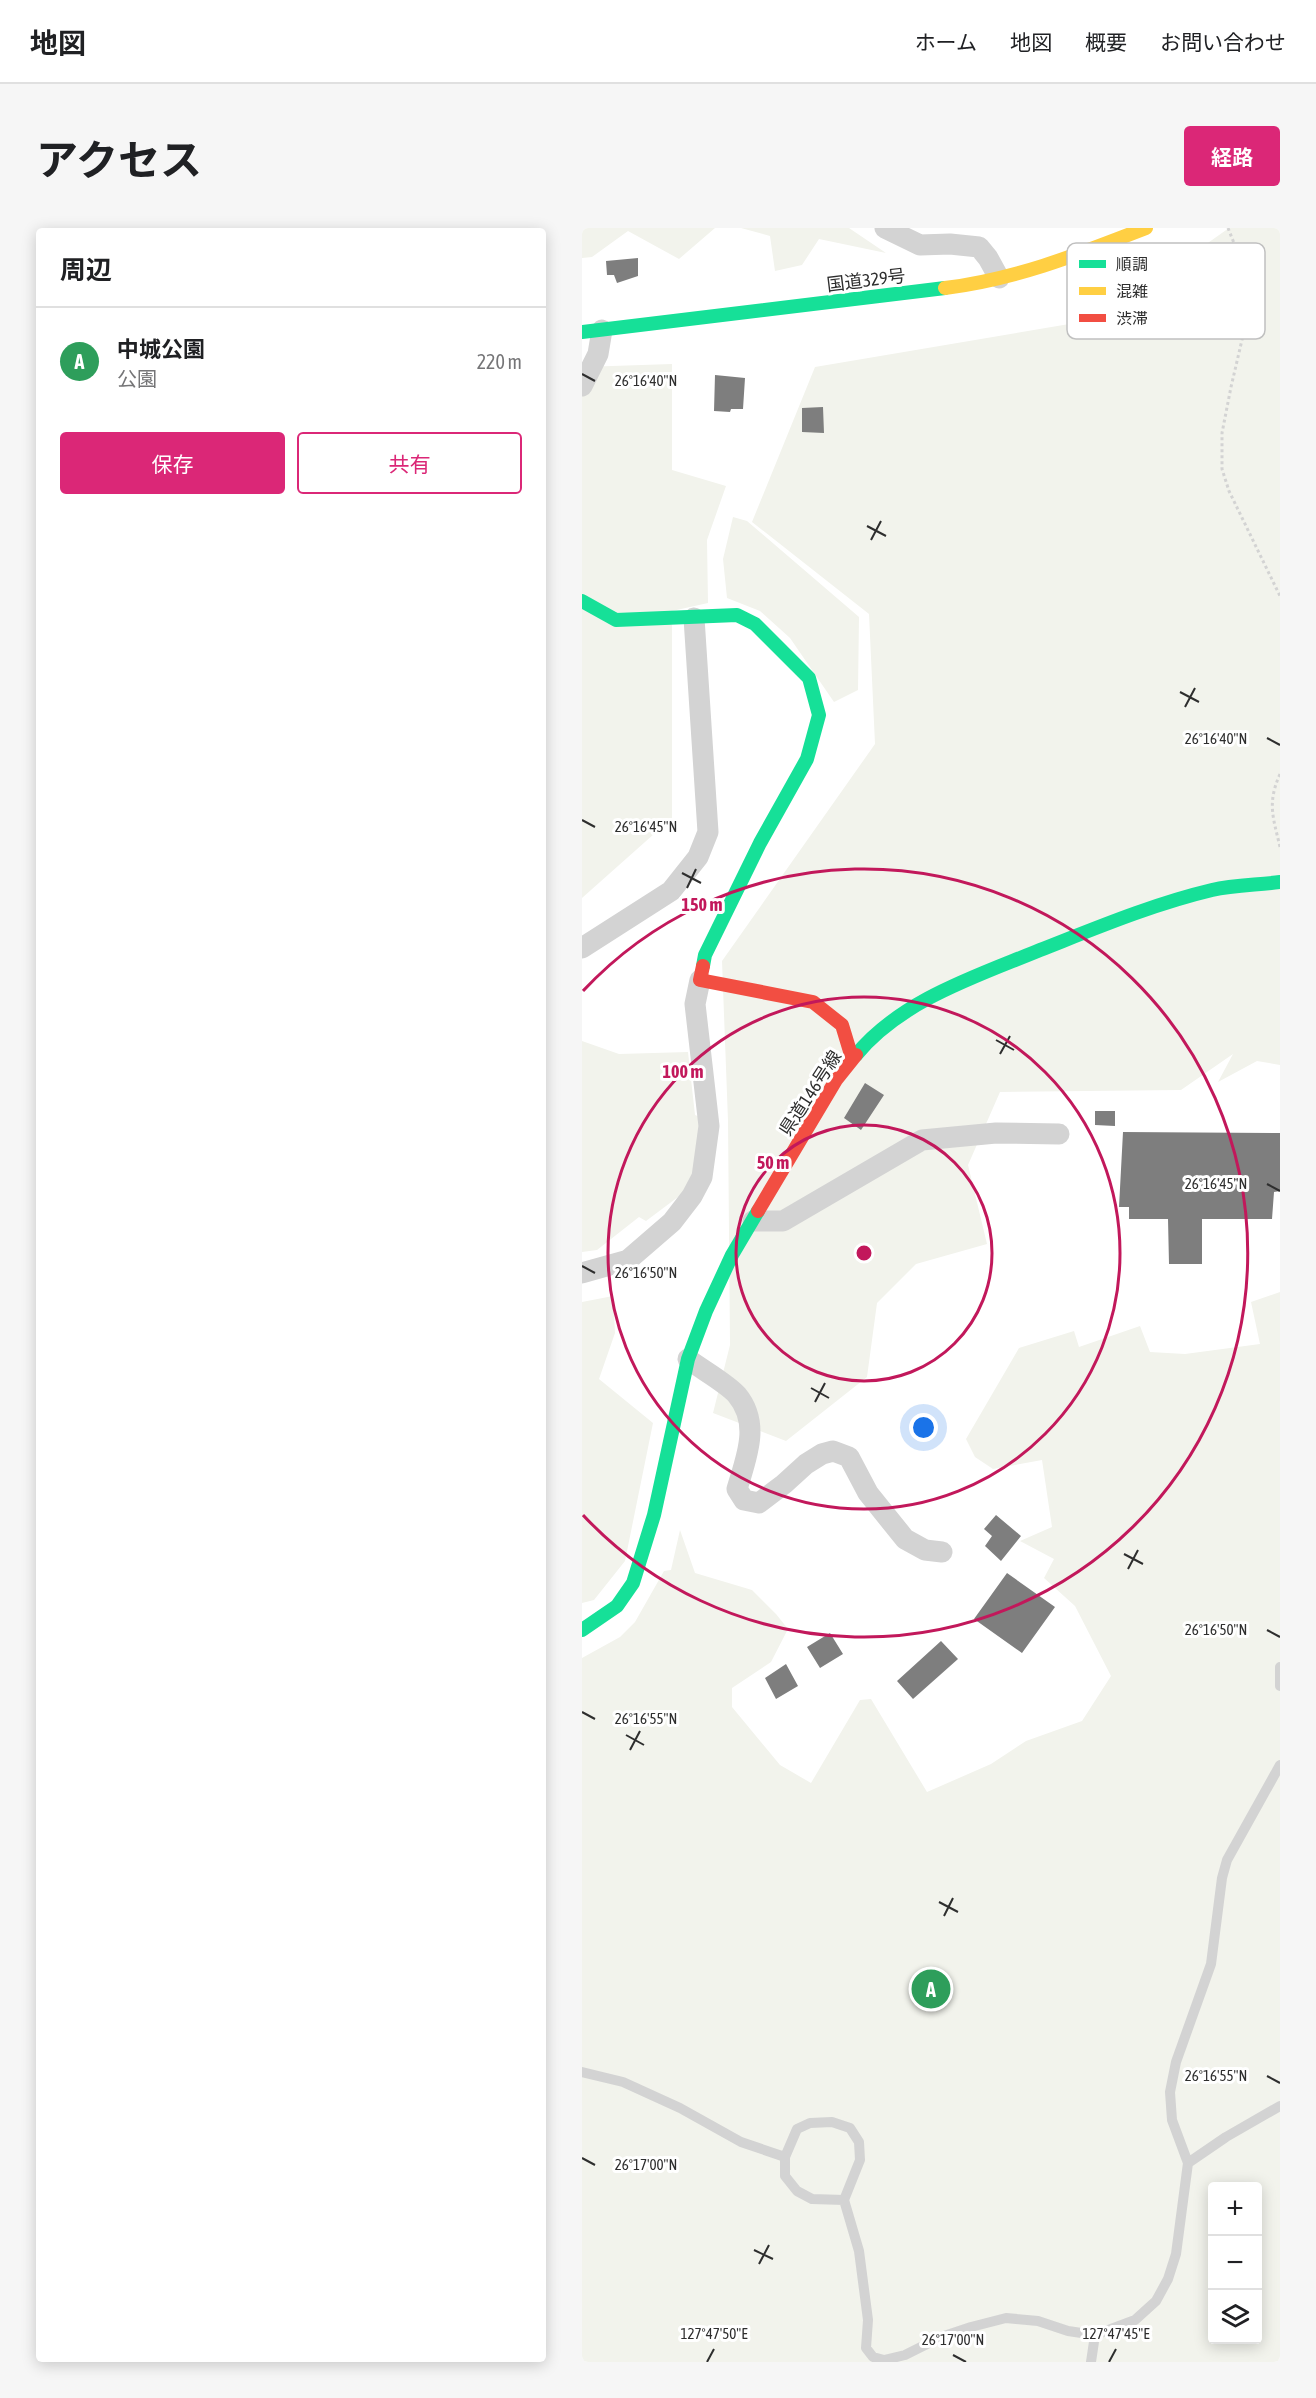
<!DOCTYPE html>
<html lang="ja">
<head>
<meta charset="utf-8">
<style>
  :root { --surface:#fff; --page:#f6f6f6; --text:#202124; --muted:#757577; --line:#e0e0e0; --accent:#db2777 }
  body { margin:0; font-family:"Asap Condensed","Noto Sans JP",sans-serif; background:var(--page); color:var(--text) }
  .controls { position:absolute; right:18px; bottom:18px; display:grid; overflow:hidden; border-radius:6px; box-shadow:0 3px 15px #0003 }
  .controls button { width:54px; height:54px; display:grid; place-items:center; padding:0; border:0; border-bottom:2px solid var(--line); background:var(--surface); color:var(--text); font:30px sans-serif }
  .you { position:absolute; left:342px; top:1200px; width:21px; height:21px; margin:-15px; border:4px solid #fff; border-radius:50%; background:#1a73e8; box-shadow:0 0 0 9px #1a73e833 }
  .badge { display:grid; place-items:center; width:39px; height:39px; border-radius:50%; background:var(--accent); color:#fff; font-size:20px; font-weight:700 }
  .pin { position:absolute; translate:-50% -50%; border:3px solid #fff; box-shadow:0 2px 6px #0006 }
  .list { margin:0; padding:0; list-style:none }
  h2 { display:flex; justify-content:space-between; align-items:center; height:78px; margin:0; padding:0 24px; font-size:26px }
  h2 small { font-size:20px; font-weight:400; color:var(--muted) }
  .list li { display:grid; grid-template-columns:39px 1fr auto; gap:18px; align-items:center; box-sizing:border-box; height:108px; padding:0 24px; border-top:2px solid var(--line) }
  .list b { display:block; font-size:22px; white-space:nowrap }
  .list p { margin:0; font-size:20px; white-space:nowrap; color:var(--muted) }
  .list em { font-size:20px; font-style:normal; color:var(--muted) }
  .actions { display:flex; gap:12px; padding:18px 24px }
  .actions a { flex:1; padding:14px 0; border:2px solid var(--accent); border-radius:6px; text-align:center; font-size:21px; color:var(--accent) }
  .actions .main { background:var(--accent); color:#fff }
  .icon { flex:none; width:33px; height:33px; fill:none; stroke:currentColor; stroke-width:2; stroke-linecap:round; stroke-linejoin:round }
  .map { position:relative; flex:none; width:698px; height:2134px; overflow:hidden; border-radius:6px }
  header { display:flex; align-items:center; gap:36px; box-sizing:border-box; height:84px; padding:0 30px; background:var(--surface); border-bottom:2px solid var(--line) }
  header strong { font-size:28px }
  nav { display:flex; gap:33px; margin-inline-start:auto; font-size:21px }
  .intro { display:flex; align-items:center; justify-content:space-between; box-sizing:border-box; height:144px; padding:0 36px }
  h1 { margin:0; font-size:42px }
  .button { padding:15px 27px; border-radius:6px; background:var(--accent); color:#fff; font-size:21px; font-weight:700 }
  main { display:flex; gap:36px; padding:0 36px }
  aside { flex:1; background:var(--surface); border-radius:6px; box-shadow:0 3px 15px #0003 }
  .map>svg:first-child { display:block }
</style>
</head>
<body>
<header>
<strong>地図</strong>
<nav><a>ホーム</a><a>地図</a><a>概要</a><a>お問い合わせ</a></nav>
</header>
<div class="intro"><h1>アクセス</h1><a class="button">経路</a></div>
<main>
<aside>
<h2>周辺<small></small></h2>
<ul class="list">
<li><span class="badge" style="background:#2e9e5b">A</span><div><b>中城公園</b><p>公園</p></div><em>220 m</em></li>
</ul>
<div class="actions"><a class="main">保存</a><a>共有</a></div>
</aside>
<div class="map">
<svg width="698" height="2134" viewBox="0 0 698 2134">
  <rect width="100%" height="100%" fill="#fff"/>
  <!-- green -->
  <path fill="#f2f3ec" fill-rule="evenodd" d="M0,0h133l-36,31 -51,-28 -36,26 -10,1z
    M159,0h108l37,25 -67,-14 -17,26 -27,6 -5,-35z
    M647,0h51v837l-23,-4 -39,21 15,-28 -52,36 -181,2 -32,73 19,79 -71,20 -39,39 -10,74 -81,64 -73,-28 17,-68 -2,-224 -6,-160 153,-217 -6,-130 -117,-92 63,-155 266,-45 83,-48z
    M90,136v106l54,16 -19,54 1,63 -36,8v207l-90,80v-531z
    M151,289l14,4 112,96 -1,73 -24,12 -44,-64 -30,-27 -33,-13 -4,-39z
    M0,813l37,13 69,-2 7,63 5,2 -3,56 -11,18 -40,30 -7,-4 -42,33 -15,2z
    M698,1064v1070h-698v-704l38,-21 15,-15 29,-51 7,-1 9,-40 15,43 57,17 24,24 12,15 -17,33 -39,26v19l48,58 31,18 49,-83 11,-1 56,93 64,-28 35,-23 56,-20 29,-45 -36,-70 -31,-28 10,-19 -34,-18 32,-14 -10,-67 -49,9 -18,-12 -9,-18 53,-91 55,-17 5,16 61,-21 10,26 35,2 75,-10 -9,-42zM630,1958h46v154h-46z
    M31,1068l2,37 -16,46 54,44 -28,138 -31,39 -12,3v-301z"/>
  <!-- building -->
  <path fill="#7e7e7e" d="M56,30v18l-21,7 -3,-8h-7l-1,-14z
    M133,147l30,3 -2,31h-12l-1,3 -16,-1z
    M241,179l1,26 -22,-1v-24z
    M283,855l19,12 -23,35 -17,-12z
    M513,883h20v15l-20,-1z
    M541,904l157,1v58l-6,1 -2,27h-70v45h-33l-1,-45h-39v-12h-10z
    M414,1287l25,21 -20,25 -16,-15 7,-10 -8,-7z
    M425,1345l48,34 -33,46 -48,-34z
    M248,1405l13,21 -23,14 -13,-21z
    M359,1413l17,18 -45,40 -16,-18z
    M204,1436l12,22 -22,13 -11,-21z"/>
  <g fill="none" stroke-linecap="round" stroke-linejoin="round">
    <!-- path -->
    <path stroke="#d3d3d3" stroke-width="3" stroke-dasharray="3 3" stroke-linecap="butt" d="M646,0l31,78 -14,21 -14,60 -9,46v36l7,22 51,105
      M698,546c-13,29 -7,43 0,73"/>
    <!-- lane -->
    <path stroke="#d3d3d3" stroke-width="10" d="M698,1439v19
      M0,1844l41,10 57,26 61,34 44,15
      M606,1935l38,-26 54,-31
      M262,1972l-32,-1 -15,-8 -12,-15v-19l12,-28 13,-6 22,-1 18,6 9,14 1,18 -16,40 15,51 9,69 -2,28 7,9 11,3 21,-5 36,-18 30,-10 35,-9 32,3 30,10 27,4 40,-15 21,-19 12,-22 8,-25 12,-91 -16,-43 -2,-28 6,-30 35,-98 11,-86 5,-18 53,-95
      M509,2134l4,-27"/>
    <!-- street -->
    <path stroke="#d3d3d3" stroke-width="21" d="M303,0l35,17 30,-1 29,3 9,11 11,20
      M0,158l16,-32 4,-24
      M0,720l89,-57 27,-34 10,-25 -14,-214
      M171,993h30l139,-81 74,-7 63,1
      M0,1045l46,-13 44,-38 20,-26 10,-19 7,-51 -14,-122 5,-24
      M106,1131c13,10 40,25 49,36 24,29 9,63 0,94l7,11 15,3 25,-19 22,-20 16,-10 11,-3 16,6 19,36 37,46 20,11 17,2"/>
    <!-- fast -->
    <path stroke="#16e098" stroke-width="14" d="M0,104l363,-44
      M0,373l34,19 121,-5 18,9 54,54 10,37 -12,44 -47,84 -55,112 -2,11
      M274,827c45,-55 121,-79 184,-105 56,-22 113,-46 172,-60 22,-5 46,-5 68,-8
      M0,1402l35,-24 16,-23 21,-68 34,-156 18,-48 26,-56 26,-44"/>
    <!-- slow -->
    <path stroke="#ffcf43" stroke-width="14" d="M363,60c72,-9 134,-34 201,-60"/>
    <!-- jam -->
    <path stroke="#f24e42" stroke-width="14" d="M121,738l-3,14 113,22 29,23 10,33
      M176,983l78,-131 20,-25"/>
  </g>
  <!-- ticks -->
  <path fill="none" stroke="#2e2e2e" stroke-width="2" d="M0,146l13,7M285,298l19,10M289,312l10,-19M598,464l19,10M603,479l10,-19M685,510l13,7M0,592l13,7M100,645l19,10M105,660l9,-19M414,812l18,10M418,826l10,-18M685,956l13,7M0,1038l13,7M229,1160l18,10M233,1174l10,-19M542,1326l19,10M546,1341l10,-19M685,1402l13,7M0,1484l13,7M44,1507l18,10M48,1522l10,-19M357,1674l19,10M362,1688l9,-18M685,1848l13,7M0,1930l13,7M172,2022l19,9M177,2036l10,-19M371,2127l13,7M125,2134l7,-13M527,2134l7,-13"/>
  <!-- distance rings -->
  <g fill="none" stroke="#c2185b" stroke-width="3">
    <circle cx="282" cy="1025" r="128"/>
    <circle cx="282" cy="1025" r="256"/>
    <path d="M1 763A384 384 0 1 1 1 1287"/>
  </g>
  <g text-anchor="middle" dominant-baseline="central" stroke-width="6" stroke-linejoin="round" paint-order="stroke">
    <!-- street labels -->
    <g font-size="18" fill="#2e2e2e" stroke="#fff">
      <text transform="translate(284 52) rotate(-7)">国道329号</text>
      <text transform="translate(228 865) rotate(-57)">県道146号線</text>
    </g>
  </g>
  <!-- legend -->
  <rect x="485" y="15" width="198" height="96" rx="9" fill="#fff" stroke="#c0c0c0" stroke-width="1.5"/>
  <rect x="497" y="32" width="27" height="8" fill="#16e098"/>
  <rect x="497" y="59" width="27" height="8" fill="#ffcf43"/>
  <rect x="497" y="86" width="27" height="8" fill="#f24e42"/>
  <g font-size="16" fill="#2e2e2e">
    <text x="534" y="42">順調</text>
    <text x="534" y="69">混雑</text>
    <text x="534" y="96">渋滞</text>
  </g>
  <g font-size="15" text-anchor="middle" fill="#2e2e2e" stroke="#fff" stroke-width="6" stroke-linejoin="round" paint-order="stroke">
    <text x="64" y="158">26°16'40"N</text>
    <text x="634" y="516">26°16'40"N</text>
    <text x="64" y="604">26°16'45"N</text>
    <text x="634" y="961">26°16'45"N</text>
    <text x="64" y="1050">26°16'50"N</text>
    <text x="634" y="1407">26°16'50"N</text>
    <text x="64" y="1496">26°16'55"N</text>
    <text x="634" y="1853">26°16'55"N</text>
    <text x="64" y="1942">26°17'00"N</text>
    <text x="132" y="2111">127°47'50"E</text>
    <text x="534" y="2111">127°47'45"E</text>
    <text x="371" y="2117">26°17'00"N</text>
  </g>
  <circle cx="282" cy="1025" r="9" fill="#c2185b" stroke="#fff" stroke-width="3"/>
  <g font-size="18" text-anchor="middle" font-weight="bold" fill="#c2185b" stroke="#fff" stroke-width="6" stroke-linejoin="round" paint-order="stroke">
    <text x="120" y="683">150 m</text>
    <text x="101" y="850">100 m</text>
    <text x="191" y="941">50 m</text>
  </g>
</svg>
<div class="controls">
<button>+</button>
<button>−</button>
<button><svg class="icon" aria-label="layers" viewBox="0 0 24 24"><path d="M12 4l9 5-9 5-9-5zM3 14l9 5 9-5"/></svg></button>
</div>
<div class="you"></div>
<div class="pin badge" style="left:349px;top:1761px;background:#2e9e5b">A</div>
</div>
</main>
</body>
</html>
